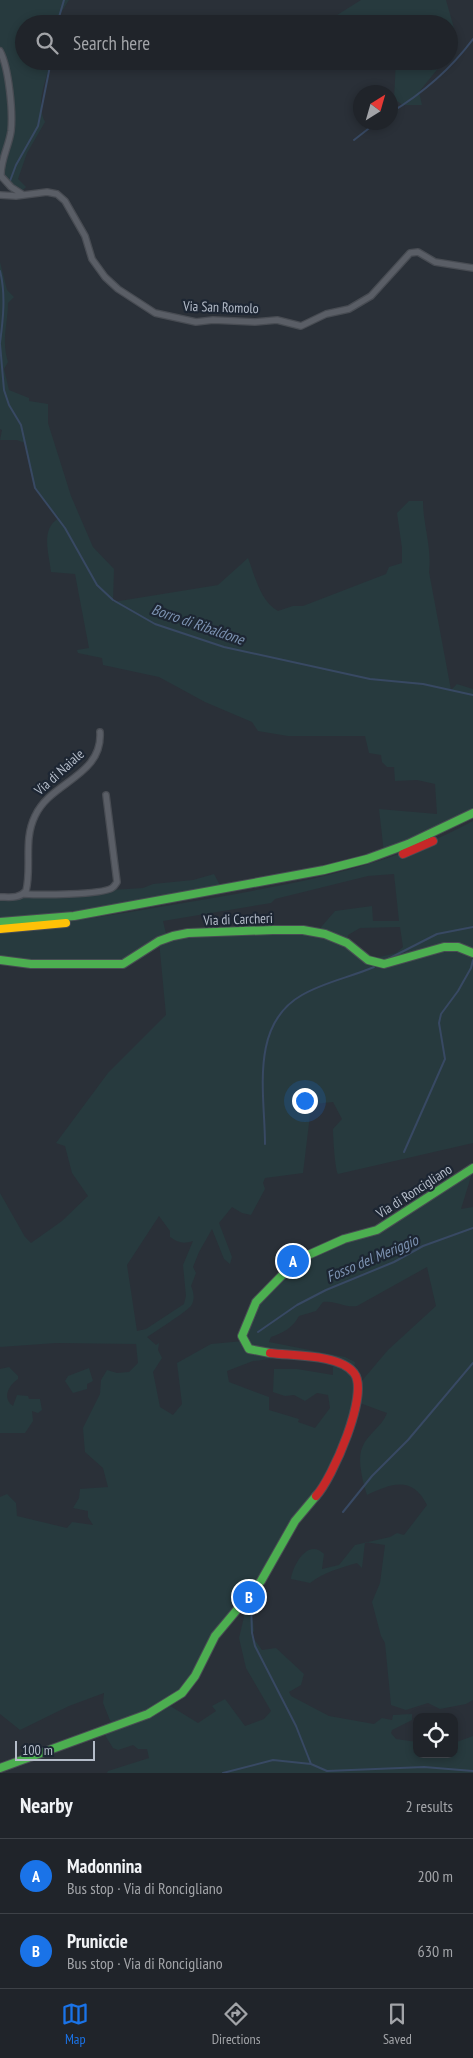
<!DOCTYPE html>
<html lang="en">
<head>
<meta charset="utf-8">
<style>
  :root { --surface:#20242a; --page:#282c32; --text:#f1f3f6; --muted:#a2a4a8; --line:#3d4147; --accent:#1a73e8 }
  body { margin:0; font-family:"PT Sans Narrow",sans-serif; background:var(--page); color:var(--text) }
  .controls { position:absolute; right:15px; bottom:15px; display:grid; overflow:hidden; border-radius:10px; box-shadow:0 2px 8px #0003 }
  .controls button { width:45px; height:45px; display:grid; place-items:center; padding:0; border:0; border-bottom:1px solid var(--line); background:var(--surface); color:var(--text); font:25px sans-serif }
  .compass { position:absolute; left:353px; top:85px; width:45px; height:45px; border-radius:50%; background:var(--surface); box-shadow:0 2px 8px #0003; rotate:37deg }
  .scale { position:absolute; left:15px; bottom:12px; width:80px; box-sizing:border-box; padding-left:5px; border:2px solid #b4bcc9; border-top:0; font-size:14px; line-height:18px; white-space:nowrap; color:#b4bcc9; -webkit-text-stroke:4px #1d2633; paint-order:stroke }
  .you { position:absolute; left:304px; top:1100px; width:18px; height:18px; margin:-12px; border:4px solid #fff; border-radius:50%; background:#1a73e8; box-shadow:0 0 0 8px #1a73e833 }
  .badge { display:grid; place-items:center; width:32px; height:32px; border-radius:50%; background:var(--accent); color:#fff; font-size:16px; font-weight:700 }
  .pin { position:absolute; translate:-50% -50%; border:2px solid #fff; box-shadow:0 1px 5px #0006 }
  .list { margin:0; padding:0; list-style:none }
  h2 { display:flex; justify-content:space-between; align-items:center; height:65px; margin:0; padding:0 20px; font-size:21px }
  h2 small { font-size:16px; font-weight:400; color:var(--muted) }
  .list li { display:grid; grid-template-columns:32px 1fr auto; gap:15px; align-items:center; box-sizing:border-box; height:75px; padding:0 20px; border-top:1px solid var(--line) }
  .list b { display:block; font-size:19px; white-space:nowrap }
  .list p { margin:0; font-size:16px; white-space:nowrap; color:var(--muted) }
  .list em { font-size:16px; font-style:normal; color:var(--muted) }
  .icon { flex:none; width:28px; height:28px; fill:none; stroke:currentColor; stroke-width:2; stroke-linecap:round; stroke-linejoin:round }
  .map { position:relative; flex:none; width:473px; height:1773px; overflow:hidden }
  .search { position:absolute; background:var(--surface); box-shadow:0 2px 8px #0003; left:15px; right:15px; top:15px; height:55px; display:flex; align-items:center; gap:12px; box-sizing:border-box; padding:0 18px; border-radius:28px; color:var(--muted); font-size:19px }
  .sheet { height:215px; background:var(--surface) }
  nav { display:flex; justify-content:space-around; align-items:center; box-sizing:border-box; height:70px; border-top:1px solid var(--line); background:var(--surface); font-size:14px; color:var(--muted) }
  nav a { display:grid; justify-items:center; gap:2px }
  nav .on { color:var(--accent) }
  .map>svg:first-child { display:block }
</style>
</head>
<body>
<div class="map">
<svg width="473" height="1773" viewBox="0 0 473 1773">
  <rect width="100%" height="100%" fill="#2a3038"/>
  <!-- green -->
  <path fill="#273a3e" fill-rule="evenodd" d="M0,0h69l-12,19v5h-33v37h27c-5,20 -16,42 -6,61l-18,31 -9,26 8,8 -3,3 -23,-9z
    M361,0h85l12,42 -9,14v-32h-115v-7z
    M396,61h48l-25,31 3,13h-19l-9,-6z
    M0,262l7,28 7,7 -6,6c0,21 -7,36 0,59l-4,7 5,21 20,8v3l19,3v19l23,73 22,51 21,22 -1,33 105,-17 30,-27c7,18 12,43 30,53l15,-5h10l83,-32 3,-7 13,-4v-15l-5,-35 12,-12h14c0,24 9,46 6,71l22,118 6,-6 16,5v124l-89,40 -5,-44 58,5 -2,-30 -18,-4 -22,1 -1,-14h-7l-5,-5 -1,-7 -12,-2 -4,-17h-77l-30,-5 -6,-9 -47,-20 -46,-25 -56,-12 -1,-7 -24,-5 -1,-3 12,-2 -14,-74 -24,-2c-2,-19 -11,-43 8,-54l-24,-30 -10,-45 -8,-3h-17l2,-10 -2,-1z
    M473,821v322l-135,31c-3,-4 -5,-38 -5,-45l9,-10 -9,-17 -19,2 -4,11 -7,58 -38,5 -2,5 2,6 -14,26 -9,-2 -10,-6 -13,16 13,34 -2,7 -6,-5 -12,-30 -13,23 -6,15 3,6 -5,13c3,7 4,14 0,20 -4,5 -36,26 -44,31l9,8 3,-2 -1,7 4,8 -9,14 7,35 13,8 9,-11 -5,-41 34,-19 32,-3 11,-38 43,-43 80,-30 96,-60 -12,39 12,-2v493l-7,4 -26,5 -12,-6 -22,7 -15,-5 -6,-62 -4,-7 -9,-34 8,-19 5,-38 -20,-3 -3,26 -5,-5c-17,5 -33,9 -47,20l-19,-4c2,-14 17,-41 33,-25l-2,15 17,-4 16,-20 35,-8 7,-4 7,2 23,-30c-15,-30 -36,-21 -60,-10 -4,-12 -10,-35 -5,-47 5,-14 20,-21 25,-35l-30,-11 -29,80 -24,26 -54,85 -2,19 5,9 1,10 -3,4 11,15 14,-2 28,26 -3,11 -12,7 2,4 38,20 45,8 8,-6 10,2 1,-5 19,-1v6l-20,10 -1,3 5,6 21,3v12h37v-11l19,-7v37h-366l1,-2 41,-13 -2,-9h-9l-5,-4 -15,5 -5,-2 -10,-16 10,-4 -10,-25 1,-10 -35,13 -49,24 -20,-16v-217l7,-3 9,9 1,13 50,12 5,-6 21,3 -5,-8v-6l-15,-3 6,-10 1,-9 28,-2 -5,-19 -18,-16 -2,-24 17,-34 1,-14 6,-10 10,3 12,-1 9,-9 -2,-19 -80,-1 -56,4v-154l25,44 6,6 31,-22 26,-25 -16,-23 -7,-27 -9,-3 52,-70 58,-58 -7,-74 -36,23 -123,-4v-31c72,-6 142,-19 213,-31 95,-17 174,-31 260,-77zM394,874l5,47h-26l-1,-15 -37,5 -19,22 -143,3 -6,2 -4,-17 108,-18 4,-4 93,-23zM400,927l3,20 -7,6 -28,7 -21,-17 1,-8 12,-7zM159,1216l11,15v6c9,6 13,7 23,4l-10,24 3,31 -2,8 -38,25 -9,2 -10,-66zM427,1267l9,39 -48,44 -28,33 -6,-11 1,-10 -10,-5 -76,-15 2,-5c14,-5 21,-9 28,-21l17,-5 7,-9c12,-2 22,6 34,4zM271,1353l62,9v13l-36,-6h-23l-1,23 12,4 9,-1 11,6 12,-8 11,2 2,13 -15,20 -17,-6 1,-3 -30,-9v-13l-40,-15 -2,-11 26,-10 19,-2zM241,1606l3,11 -5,21 7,30 25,43 -7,8 -19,7 -20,-27 -13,7 4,5 -18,12 -31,-19 35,-39 13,-28z
    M214,874l8,15 -222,33v-25l143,-9 10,-4 40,-4z
    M9,1367l9,9v3c-10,7 -16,19 -5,27l4,-11 11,1 1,3h11l2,11 -4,3 -6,-2 1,10 -8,12h-25v-64z
    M89,1368l4,13 -6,3v5l-14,4 -8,-12 3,-5z"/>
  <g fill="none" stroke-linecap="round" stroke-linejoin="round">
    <!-- stream -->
    <path stroke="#384963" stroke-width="2" d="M57,24l7,-24
      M390,113c33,-20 60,-43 83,-74
      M354,140l23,-18
      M10,181l6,-16 22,-39 13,-65
      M0,271c6,23 3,49 0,72
      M0,344l4,46 5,15 12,20 14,63 30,40 32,57 16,15 42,24 69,23 146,32 53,5 50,11
      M388,959l49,-25 36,-7
      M265,1144c0,-49 -16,-119 37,-149 22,-13 49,-18 72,-28
      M404,1152l41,-93 -6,-36 2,-9 17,-23 13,-23 2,-8
      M258,1332l39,-27 29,-15 68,-28 29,-16 50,-18
      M343,1512l29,-36 36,-36 65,-77
      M251,1604l1,29 3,13 41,80 15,38
      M223,1773l50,-13 38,4 16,7 97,-4 49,4"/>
    <defs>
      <path id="street" d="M0,51c9,17 13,61 11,80 -2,15 -11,30 -10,45l10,11 11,7
        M0,195l16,1 31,-4 10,2 8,7 20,35 7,23 13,18 13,12 37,24 41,9 17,-2 42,2 22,-2 24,6 25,-12 23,-5 22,-13 39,-43 8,-1 17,10 38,6
        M24,894c15,1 77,1 88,-6 3,-2 3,-3 5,-6l-11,-87
        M0,897c9,0 19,2 26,-6 6,-24 -3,-51 9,-75 15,-34 68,-40 65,-84"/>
      <path id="fast" d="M0,922l74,-6 250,-46 43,-11 41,-15 65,-31
        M0,960l31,4h92l36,-23 14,-5 15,-3 85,-3h30l22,4 22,9 21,17 16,4 60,-17h14l15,6
        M270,1353l-21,-4 -7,-13 14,-34 41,-42 47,-21 33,-9 96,-62
        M0,1768l148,-54 34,-21 13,-17 20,-40 46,-55 34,-60 21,-25"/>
      <path id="slow" d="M0,929l66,-6"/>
      <path id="jam" d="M403,854l30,-13
        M270,1353c22,3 70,1 84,20 16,20 -22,106 -38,123"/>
    </defs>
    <!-- street casing -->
    <use href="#street" stroke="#484c53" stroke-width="8"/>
    <!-- fast casing -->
    <use href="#fast" stroke="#484c53" stroke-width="10"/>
    <!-- slow casing -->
    <use href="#slow" stroke="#484c53" stroke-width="10"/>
    <!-- jam casing -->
    <use href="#jam" stroke="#484c53" stroke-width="10"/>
    <!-- street -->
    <use href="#street" stroke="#5a5e66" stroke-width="5.5"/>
    <!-- fast -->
    <use href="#fast" stroke="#4caf50" stroke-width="8"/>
    <!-- slow -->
    <use href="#slow" stroke="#ffc107" stroke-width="8"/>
    <!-- jam -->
    <use href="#jam" stroke="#c62828" stroke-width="8"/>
  </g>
  <g text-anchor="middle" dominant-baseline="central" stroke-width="4.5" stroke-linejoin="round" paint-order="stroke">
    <!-- street labels -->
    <g font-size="14" fill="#b4bcc9" stroke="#1d2633">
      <text transform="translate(221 307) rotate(2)">Via San Romolo</text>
      <text transform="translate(59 772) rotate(-42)">Via di Naiale</text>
      <text transform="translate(238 919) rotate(-2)">Via di Carcheri</text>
      <text transform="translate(414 1191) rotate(-33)">Via di Roncigliano</text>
    </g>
    <!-- water labels -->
    <g font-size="15" font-style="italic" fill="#7c92b1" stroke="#1d2633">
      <text transform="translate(198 624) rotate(19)">Borro di Ribaldone</text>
      <text transform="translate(372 1258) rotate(-23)">Fosso del Meriggio</text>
    </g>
  </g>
</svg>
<div class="controls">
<button><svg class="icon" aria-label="locate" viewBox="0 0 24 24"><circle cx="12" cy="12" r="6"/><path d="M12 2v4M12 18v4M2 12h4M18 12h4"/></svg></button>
</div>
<svg class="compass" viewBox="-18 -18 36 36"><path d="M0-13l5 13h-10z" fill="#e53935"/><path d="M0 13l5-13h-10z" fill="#a2a4a8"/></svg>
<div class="scale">100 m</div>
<div class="you"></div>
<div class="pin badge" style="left:293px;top:1261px">A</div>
<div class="pin badge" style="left:249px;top:1597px">B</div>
<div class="search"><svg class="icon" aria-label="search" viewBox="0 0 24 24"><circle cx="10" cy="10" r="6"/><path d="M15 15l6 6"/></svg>Search here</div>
</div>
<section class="sheet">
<h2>Nearby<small>2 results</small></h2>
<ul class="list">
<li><span class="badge">A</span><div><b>Madonnina</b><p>Bus stop · Via di Roncigliano</p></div><em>200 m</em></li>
<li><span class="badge">B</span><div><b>Pruniccie</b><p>Bus stop · Via di Roncigliano</p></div><em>630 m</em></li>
</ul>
</section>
<nav>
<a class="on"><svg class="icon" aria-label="map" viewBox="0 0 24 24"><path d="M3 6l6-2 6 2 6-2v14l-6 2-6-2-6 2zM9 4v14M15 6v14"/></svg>Map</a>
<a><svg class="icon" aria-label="directions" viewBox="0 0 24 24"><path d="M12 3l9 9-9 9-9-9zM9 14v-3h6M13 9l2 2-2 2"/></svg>Directions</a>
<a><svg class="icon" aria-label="saved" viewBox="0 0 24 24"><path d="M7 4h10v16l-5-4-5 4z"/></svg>Saved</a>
</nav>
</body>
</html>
